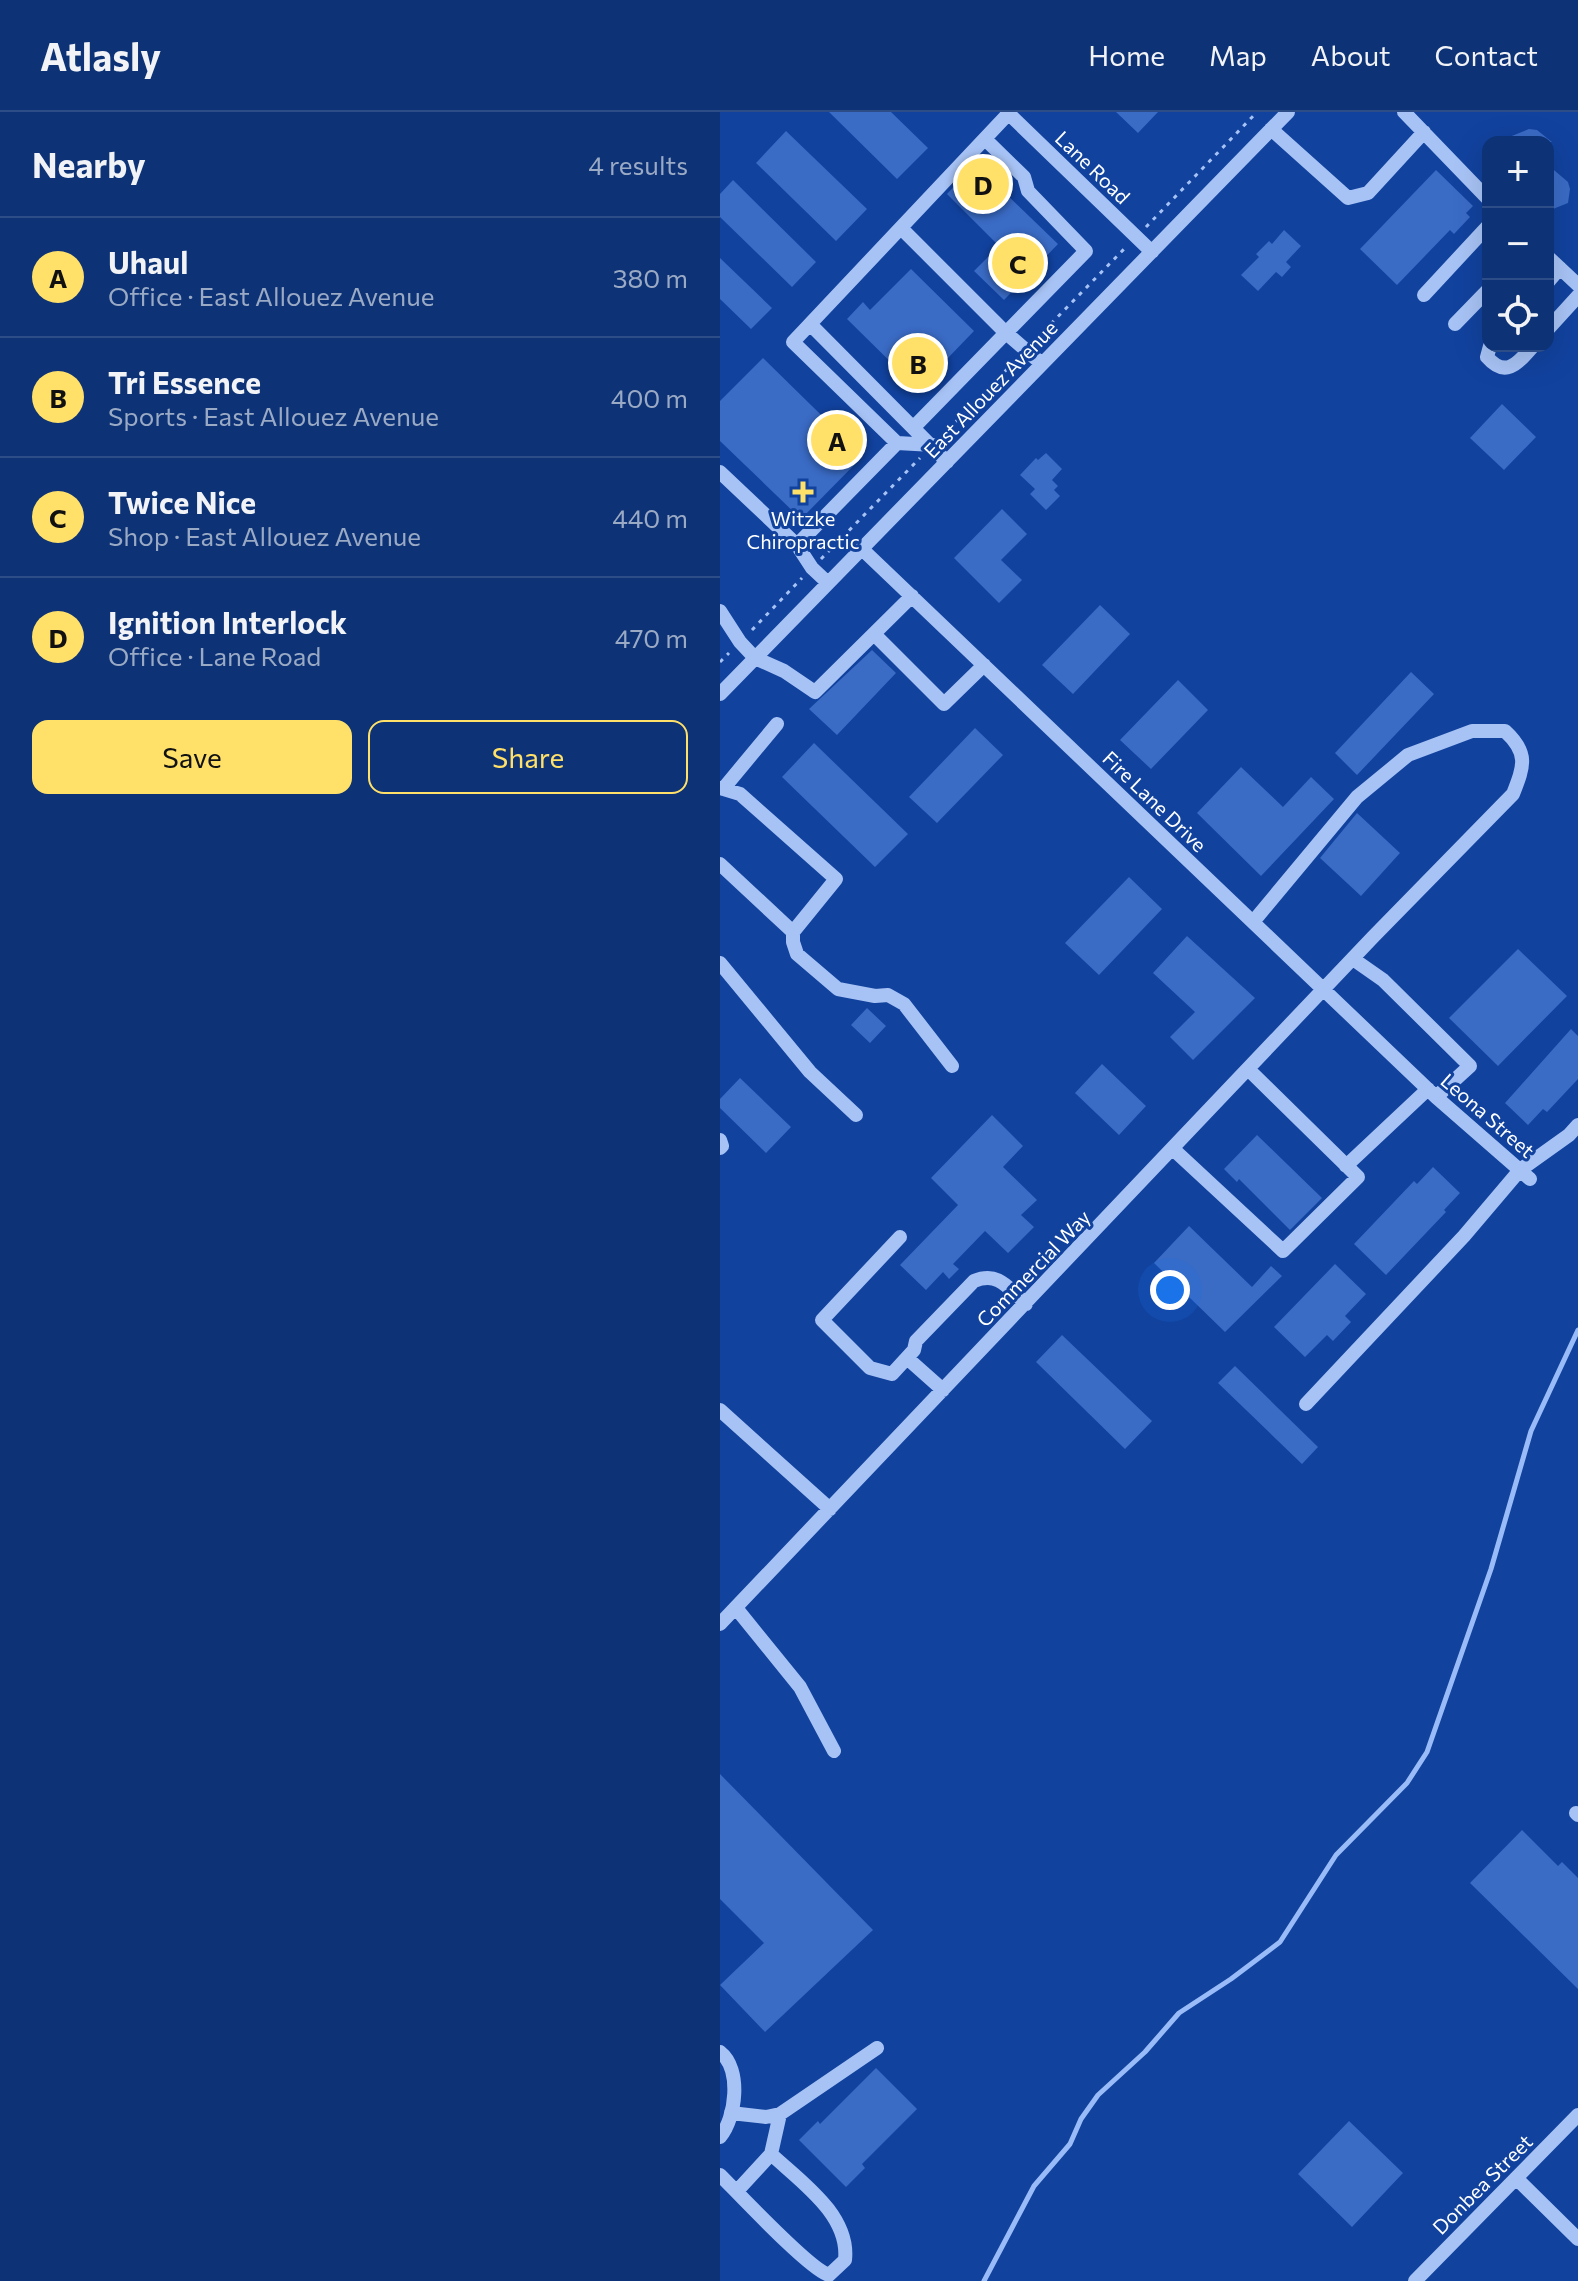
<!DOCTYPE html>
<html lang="en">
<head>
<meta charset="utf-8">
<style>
  :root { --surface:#0d3276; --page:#163a7b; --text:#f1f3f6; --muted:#9aaac5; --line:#2d4d88; --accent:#ffe16a }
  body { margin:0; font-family:Commissioner,sans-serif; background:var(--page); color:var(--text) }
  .controls { position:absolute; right:24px; top:24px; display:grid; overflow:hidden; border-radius:16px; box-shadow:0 8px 32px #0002 }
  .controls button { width:72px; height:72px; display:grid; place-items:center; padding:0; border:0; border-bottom:2px solid var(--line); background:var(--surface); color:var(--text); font:40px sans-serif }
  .you { position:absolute; left:450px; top:1178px; width:28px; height:28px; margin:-20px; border:6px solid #fff; border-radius:50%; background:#1a73e8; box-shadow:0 0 0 12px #1a73e833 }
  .badge { display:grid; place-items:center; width:52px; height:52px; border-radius:50%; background:var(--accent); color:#111; font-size:26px; font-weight:700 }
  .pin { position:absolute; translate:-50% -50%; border:4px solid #fff; box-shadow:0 2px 8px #0006 }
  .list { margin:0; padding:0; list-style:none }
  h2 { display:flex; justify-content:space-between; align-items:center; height:104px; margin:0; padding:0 32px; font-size:34px }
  h2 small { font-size:26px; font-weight:400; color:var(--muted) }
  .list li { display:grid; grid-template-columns:52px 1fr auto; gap:24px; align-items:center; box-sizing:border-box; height:120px; padding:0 32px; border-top:2px solid var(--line) }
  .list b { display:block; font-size:30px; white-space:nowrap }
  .list p { margin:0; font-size:26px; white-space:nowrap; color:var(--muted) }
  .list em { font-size:26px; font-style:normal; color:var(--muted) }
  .actions { display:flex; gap:16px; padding:24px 32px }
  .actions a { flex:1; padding:18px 0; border:2px solid var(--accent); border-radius:16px; text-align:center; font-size:28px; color:var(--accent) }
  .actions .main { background:var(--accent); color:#111 }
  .icon { flex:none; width:44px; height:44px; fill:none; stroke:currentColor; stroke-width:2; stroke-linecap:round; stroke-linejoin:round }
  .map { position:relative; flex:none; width:858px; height:2169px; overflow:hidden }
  header { display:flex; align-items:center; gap:48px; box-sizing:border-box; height:112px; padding:0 40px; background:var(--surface); border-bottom:2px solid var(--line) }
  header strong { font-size:38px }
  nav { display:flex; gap:44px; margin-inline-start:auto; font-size:28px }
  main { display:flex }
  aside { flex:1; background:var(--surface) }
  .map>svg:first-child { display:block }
</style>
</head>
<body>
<header>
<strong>Atlasly</strong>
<nav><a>Home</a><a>Map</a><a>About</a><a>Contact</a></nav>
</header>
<main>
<aside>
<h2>Nearby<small>4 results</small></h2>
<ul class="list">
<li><span class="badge">A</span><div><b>Uhaul</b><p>Office · East Allouez Avenue</p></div><em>380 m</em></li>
<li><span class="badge">B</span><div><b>Tri Essence</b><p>Sports · East Allouez Avenue</p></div><em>400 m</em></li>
<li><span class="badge">C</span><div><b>Twice Nice</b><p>Shop · East Allouez Avenue</p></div><em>440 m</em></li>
<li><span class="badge">D</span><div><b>Ignition Interlock</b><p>Office · Lane Road</p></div><em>470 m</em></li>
</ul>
<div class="actions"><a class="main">Save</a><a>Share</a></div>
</aside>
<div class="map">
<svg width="858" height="2169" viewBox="0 0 858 2169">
  <rect width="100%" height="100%" fill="#11429e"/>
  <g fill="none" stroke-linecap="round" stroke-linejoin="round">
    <!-- stream -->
    <path stroke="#99bcf8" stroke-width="5" d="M264,2169l50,-95 36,-42 11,-25 17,-24 47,-43 34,-39 52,-34 49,-37 56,-87 71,-72 20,-31 64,-183 40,-138 47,-101"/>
  </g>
  <!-- building -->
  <path fill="#3a6bc5" d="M109,0h62l37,36 -31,31z
    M396,0h42l-20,21z
    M809,17l8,1 15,12h-55z
    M66,19l81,78 -31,32 -80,-78z
    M255,52l83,80 -54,56 -30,-29 25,-25 -52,-52z
    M828,53l20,17 2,7 -2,14 -20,8z
    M716,58l37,36 -7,7 4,4 -16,17 -4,-4 -53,55 -37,-36z
    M13,68l83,82 -24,25 -72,-70v-23z
    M564,118l17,16 -15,16 5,5 -9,10 -6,-5 -18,19 -17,-16 18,-18 -3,-3 13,-13 3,3z
    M0,146l52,50 -21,21 -31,-30z
    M191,157l63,62 -56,58 -71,-70 16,-17 7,8z
    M43,246l100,98 -62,63 -81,-78v-40z
    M782,292l34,33 -32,33 -34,-32z
    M326,341l16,16 -10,11 6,6 -4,4 6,6 -14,14 -16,-16 5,-5 -15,-14 16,-17 2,2z
    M282,397l25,25 -26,26 21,20 -23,23 -45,-45z
    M380,493l30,29 -57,60 -31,-29z
    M152,538l24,23 -59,62 -28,-26z
    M691,560l23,22 -77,81 -22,-22z
    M458,568l30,30 -57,59 -31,-29z
    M255,616l28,27 -66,68 -28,-26z
    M94,631l94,91 -33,33 -93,-90z
    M521,655l42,40 28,-30 23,22 -73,77 -64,-63z
    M637,701l43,40 -39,43 -41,-38z
    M409,765l33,32 -63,66 -34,-32z
    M467,824l68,62 -62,62 -23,-23 25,-25 -42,-39z
    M798,837l49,47 -69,70 -49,-48z
    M147,896l19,18 -16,17 -19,-18z
    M851,917l7,7v43l-31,33 -4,-3 -15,16 -23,-22z
    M382,952l44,42 -27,29 -44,-42z
    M20,966l51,49 -25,26 -46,-45v-9z
    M272,1003l31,31 -20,21 34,33 -16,15 13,12 -26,26 -23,-22 -32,33 6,5 -10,10 -6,-7 -17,18 -26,-25 58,-60 -27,-27z
    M537,1023l65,63 -32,32 -51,-51 -2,3 -13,-13z
    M713,1055l27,26 -16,17 2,2 -60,63 -32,-31 60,-63 3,3z
    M469,1114l63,61 19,-21 11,10 -57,56 -71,-69z
    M615,1152l31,30 -21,22 6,6 -18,19 -6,-6 -22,22 -31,-30z
    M342,1223l90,86 -27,28 -89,-87z
    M515,1254l83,81 -16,17 -84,-81z
    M0,1662l153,156 -108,102 -45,-47 44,-42 -44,-44z
    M802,1718l36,36 4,-4 16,16v111l-108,-106z
    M156,1956l41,41 -55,55 3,4 -19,19 -47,-47 19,-19 2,3z
    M629,2009l54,52 -51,54 -54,-53z"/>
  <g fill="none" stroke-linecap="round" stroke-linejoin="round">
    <!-- path -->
    <path stroke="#a7c3f5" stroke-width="3" stroke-dasharray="4 6" stroke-linecap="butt" d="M426,115l111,-115
      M317,226l89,-91
      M222,324l73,-75
      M101,447l99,-101
      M32,518l50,-52
      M0,550l9,-9"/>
    <!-- minor -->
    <path stroke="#a7c3f5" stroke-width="14" d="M287,0l145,140
      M684,0l84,87
      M551,17l77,69 20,-5 56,-61
      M181,116l105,105 36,31
      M828,145l30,28
      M828,170l12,-14
      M704,183l64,-69
      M90,212l-17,18 104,101 36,2
      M735,212l33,-34
      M828,217l30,-33
      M770,234l-3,11c19,22 31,6 46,-11
      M194,315l172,-176 -58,-60 -4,-14 -39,-38
      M227,350l-137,-138 199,-211
      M0,360l77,73 15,23 16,15
      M77,433l100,-102
      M142,437l574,548 94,82
      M0,499l20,31 15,16 29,13 31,21 97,-96
      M154,522l70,70 40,-39
      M0,582l568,-582
      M0,676l20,6 96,85 -43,53 -73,-68
      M3,677l54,-65
      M73,820v10l4,12 41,35 37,7 13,-1 16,9 48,62
      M633,847l30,21 87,86 -34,31
      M0,851l90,109 46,43
      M0,1028l2,6 -2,2
      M453,1037l110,102 75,-74 -109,-107
      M626,1054l82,-77
      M180,1125l-78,83 48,48 22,6 22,-24 2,-9 58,-60c25,-10 34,7 52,23
      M187,1246l36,32
      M586,1292l158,-168 56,-66 49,-35 9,-10
      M0,1298l110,99
      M16,1496l64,79 34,64
      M0,1512l653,-687 140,-143c11,-28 16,-41 -8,-63h-33l-64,24 -51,42 -104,125
      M856,1701l2,2
      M0,1940c22,17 16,66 0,85
      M11,2001l35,4 14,-3 97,-66
      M51,2042l9,-40
      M0,2063c19,19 90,95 109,100l16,-15c5,-45 -44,-78 -74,-106l-34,37
      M796,2066l62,61
      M695,2169l163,-166"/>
  </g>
  <!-- markers -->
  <path fill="#ffe16a" stroke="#11429e" stroke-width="3" d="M79 368h8v8h8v8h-8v8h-8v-8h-8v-8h8z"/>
  <g text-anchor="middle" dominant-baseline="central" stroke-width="6" stroke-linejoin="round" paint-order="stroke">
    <!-- street labels -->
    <g font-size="20" fill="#fff" stroke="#11429e">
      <text transform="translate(373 55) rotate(44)">Lane Road</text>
      <text transform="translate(270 277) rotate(-46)">East Allouez Avenue</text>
      <text transform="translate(435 689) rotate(44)">Fire Lane Drive</text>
      <text transform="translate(768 1003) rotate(41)">Leona Street</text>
      <text transform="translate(313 1156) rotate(-46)">Commercial Way</text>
      <text transform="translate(762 2072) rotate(-45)">Donbea Street</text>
    </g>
    <!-- poi labels -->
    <g font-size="20" fill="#fff" stroke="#11429e">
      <text x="83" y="406">Witzke<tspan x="83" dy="23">Chiropractic</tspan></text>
    </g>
  </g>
</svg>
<div class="controls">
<button>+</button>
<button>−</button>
<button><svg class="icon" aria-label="locate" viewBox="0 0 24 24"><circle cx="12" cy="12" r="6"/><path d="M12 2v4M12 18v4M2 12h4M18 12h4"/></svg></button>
</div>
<div class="you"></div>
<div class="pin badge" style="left:117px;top:328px">A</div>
<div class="pin badge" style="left:198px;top:251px">B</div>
<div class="pin badge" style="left:298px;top:151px">C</div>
<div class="pin badge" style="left:263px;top:72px">D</div>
</div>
</main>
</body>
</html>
